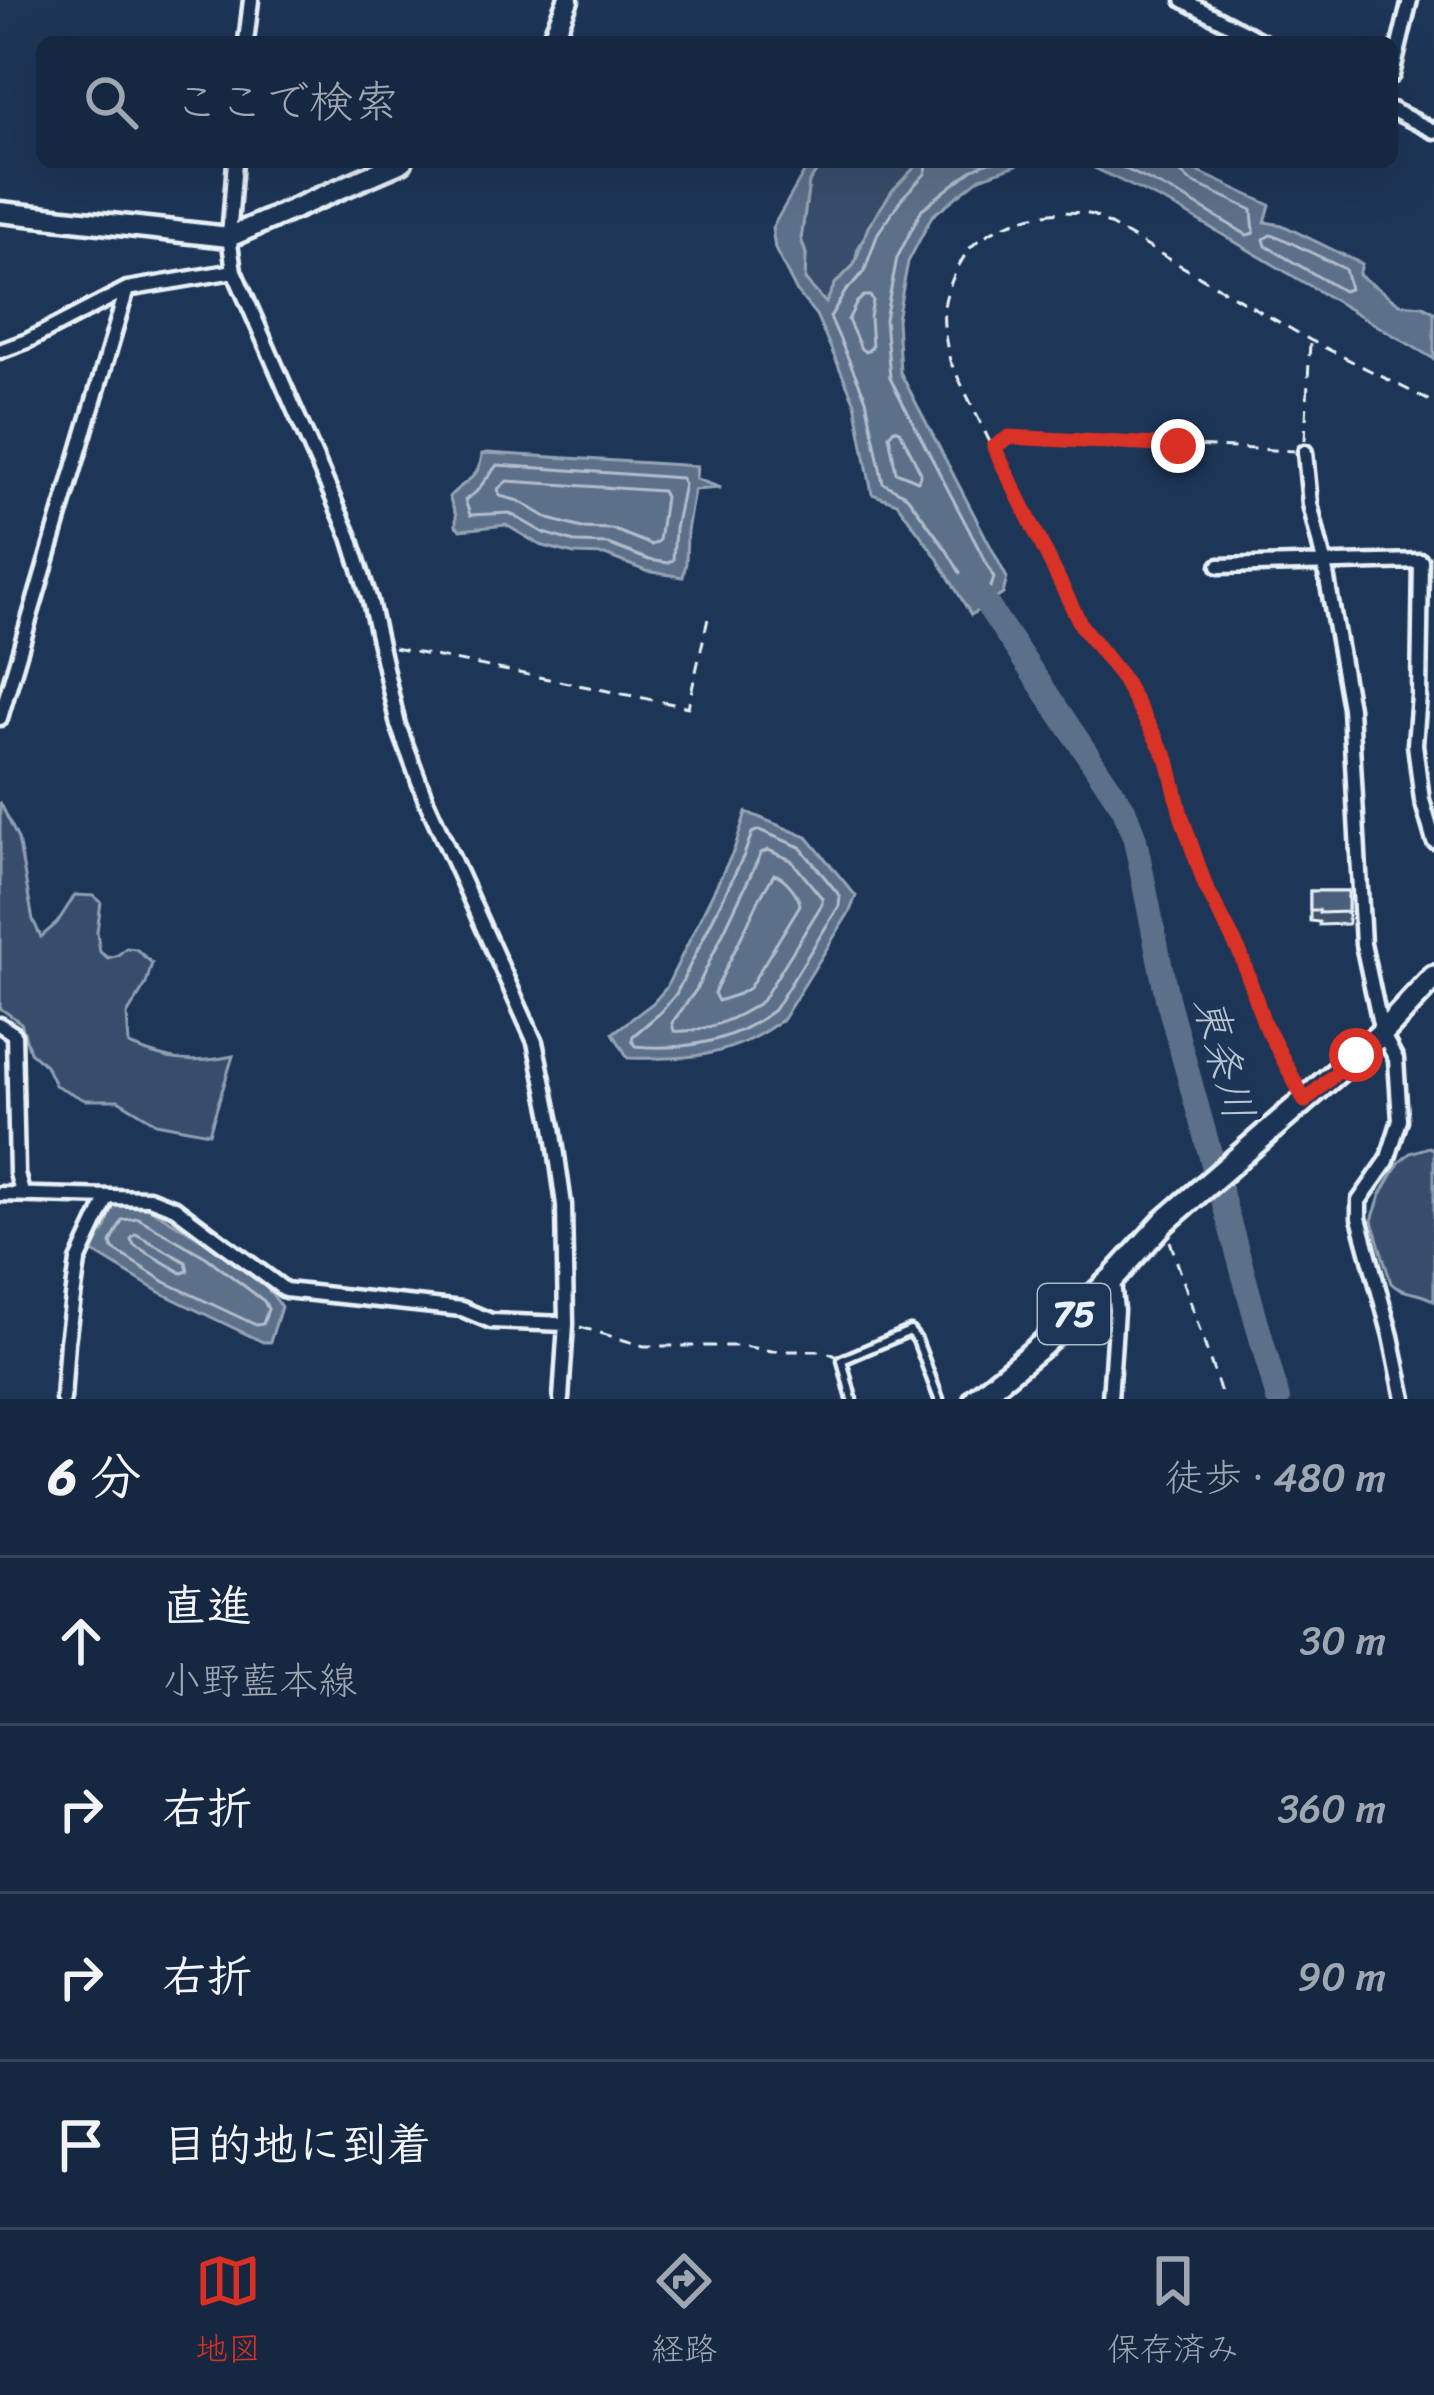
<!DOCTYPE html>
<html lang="ja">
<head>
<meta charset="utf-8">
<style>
  :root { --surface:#162841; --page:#23344c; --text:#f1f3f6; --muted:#9ea6b1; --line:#35445a; --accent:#d93025 }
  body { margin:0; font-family:Sriracha,"Klee One",sans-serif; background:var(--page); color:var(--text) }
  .stop { position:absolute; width:36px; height:36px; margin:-27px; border:9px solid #d93025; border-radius:50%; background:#fff }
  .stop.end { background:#d93025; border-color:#fff; box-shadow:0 3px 12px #0008 }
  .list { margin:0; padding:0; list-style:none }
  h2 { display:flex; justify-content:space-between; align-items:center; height:156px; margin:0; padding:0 48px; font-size:51px }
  h2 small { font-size:39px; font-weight:400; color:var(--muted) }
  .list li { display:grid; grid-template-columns:78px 1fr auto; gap:36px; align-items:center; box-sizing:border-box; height:168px; padding:0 48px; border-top:3px solid var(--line) }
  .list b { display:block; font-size:45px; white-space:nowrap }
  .list p { margin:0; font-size:39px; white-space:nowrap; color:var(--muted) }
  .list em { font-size:39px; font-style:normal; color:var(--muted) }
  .icon { flex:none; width:66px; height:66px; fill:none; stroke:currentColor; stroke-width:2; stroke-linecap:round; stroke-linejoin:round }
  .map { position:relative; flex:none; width:1434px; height:1399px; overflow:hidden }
  .search { position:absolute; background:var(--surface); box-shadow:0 12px 48px #0002; left:36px; right:36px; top:36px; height:132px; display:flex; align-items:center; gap:30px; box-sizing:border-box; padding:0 42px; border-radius:18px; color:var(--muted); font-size:45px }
  .sheet { height:828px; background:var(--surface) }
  nav { display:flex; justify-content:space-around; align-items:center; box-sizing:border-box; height:168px; border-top:3px solid var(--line); background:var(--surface); font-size:33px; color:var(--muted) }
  nav a { display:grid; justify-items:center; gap:6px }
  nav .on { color:var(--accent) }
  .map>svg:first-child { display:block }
</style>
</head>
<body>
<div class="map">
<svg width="1434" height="1399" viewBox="0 0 1434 1399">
  <rect width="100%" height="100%" fill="#1d3557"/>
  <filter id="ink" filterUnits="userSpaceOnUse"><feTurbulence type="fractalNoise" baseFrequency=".00833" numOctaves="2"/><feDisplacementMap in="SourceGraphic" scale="24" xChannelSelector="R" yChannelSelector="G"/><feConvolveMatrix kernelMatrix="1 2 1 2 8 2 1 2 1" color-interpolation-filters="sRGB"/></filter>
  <g filter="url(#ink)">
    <!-- green -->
    <path fill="#374d6c" stroke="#909fb2" stroke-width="3" d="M823,162h97l-27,28 -35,58 -4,17 -19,19 -9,20 -21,-24 1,-26 -5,-15 8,-57z
      M0,802l18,37 15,81 8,17 16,-14 18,-28 19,1 7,6 -4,30 3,20 8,6 10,-3 8,-7 10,1 16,14 -6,21 -19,31 2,30c40,16 61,20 104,11l-24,77 -53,-10 -38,-23h-33l-30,-15 -9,-19 -16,-14 -9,-29 -21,-15z
      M1429,1147l5,2v152c-13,-9 -33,-7 -43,-18l-19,-62 2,-7 7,-20 18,-31 11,-10z"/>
    <!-- water -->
    <path fill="#5d7089" stroke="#95a4b5" stroke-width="3" d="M810,162h13l-14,20 -8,57 5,15 -1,26 21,23 9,-19 19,-19 14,-38 25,-37 27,-28h105l-45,16 -48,38 -24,46 -11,57 3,53 107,206 -4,16 -32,21 -35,-59 -39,-53 -25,-9 -17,-91 -39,-88 -19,-23 -22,-43 -3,-21z
      M1076,162h109l12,9 73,34 -5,17 17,3 80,39 -3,11 41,29 23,2 11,6v47l-255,-150 -93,-45z
      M488,453l209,13 -1,13 25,9 -27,2 -7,41 -1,32 -3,14 -37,-6 -41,-16 -31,-1 -34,-9 -34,-20 -45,5 -5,-4v-11l-7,-18c15,-17 30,-16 33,-43z
      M746,812l61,25 49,59 -6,15 -67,108c-50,38 -95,41 -155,39l-15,-25 40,-30 13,-15 68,-138z
      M113,1205l27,1 11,3c37,23 110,61 130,98l-11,35h-7l-104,-50 -69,-42 16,-22z"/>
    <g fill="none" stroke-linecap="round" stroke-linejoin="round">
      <!-- shore -->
      <path stroke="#b0bdcc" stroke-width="3" d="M928,162l-3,12 -23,24 -24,35 -14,39 -19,20 -15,25 36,82 17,84 24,13 39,53 26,44 4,3 15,-9 3,-9 -104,-200 -5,-59 12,-61 25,-49 51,-40 16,-7
        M1111,162l74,36 62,37 7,-2 -2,-23 -62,-29 -9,-8 -2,-11
        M1270,235l9,2 66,32 5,20 -7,2 -77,-45 -2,-7z
        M864,296h6l3,5 -3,16 2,30 -6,5 -5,-3 -13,-29 9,-18z
        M894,429l6,2 21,42 -3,8 -22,-9 -7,-37z
        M497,465l184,13 3,6 -9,45 -2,31 -5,3 -19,-3 -41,-16 -30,-1 -34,-10 -35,-20 -39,2 -5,-15 11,-8z
        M507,481l155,10 3,6 -6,44 -7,4 -40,-16 -30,-1 -33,-9 -30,-18 -19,-5 -2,-7z
        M759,830l41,17 40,49 -1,10 -65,104c-39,31 -90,41 -139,36l-3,-6 1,-4 28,-24 15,-18 68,-139 8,-22z
        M768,850l23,10 31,38v6l-60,97c-24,17 -58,32 -88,30l-2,-8 24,-33 65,-137z
        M774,874c10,2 25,20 26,31l-51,83 -10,6 -21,7 -4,-8 46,-95z
        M138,1218l68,39 58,44 4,8 -5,15 -7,1 -91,-43 -52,-33 -2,-6 11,-23z
        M136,1234l50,28 2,9 -6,2 -48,-28 -3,-6z"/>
      <!-- river -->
      <path stroke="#5d7089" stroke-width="24" d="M971,581l153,228 11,30 32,159 111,401"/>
      <defs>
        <path id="lane" d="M852,1399l-10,-39 68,-29 7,9 22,59"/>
        <path id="street" d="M1183,0l80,42
          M246,42l5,-42
          M1392,75l18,-75
          M1392,110l42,21
          M235,162l-6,75 5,34 116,266 20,64 28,124 28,75 109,242 18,85 11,78 2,119 -5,75
          M0,351l27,-10 100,-52 107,-18
          M1305,452l5,52 14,58 26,146 13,236 19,89 14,26 4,61 -13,41 -28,40v17l32,118 13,63
          M1219,566l202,-5 -2,135 -4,48 7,56 12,41
          M0,718l127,-429
          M0,1025l14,9 3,139 5,20
          M0,1194l149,4 26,10 110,82 177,19 29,12 75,3
          M63,1399l4,-57 11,-81 30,-64
          M1110,1399l6,-89 -3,-29"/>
        <path id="secondary" d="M551,42l17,-42
          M0,212l229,25 173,-75"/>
        <path id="primary" d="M976,1399l66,-54 70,-66 52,-57 218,-189 52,-56"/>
      </defs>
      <!-- lane casing -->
      <use href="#lane" stroke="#e8f1f8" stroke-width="15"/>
      <!-- street casing -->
      <use href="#street" stroke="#e8f1f8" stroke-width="21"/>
      <!-- secondary casing -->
      <use href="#secondary" stroke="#e8f1f8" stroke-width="27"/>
      <!-- primary casing -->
      <use href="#primary" stroke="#e8f1f8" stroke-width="30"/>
      <!-- path -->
      <path stroke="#e8f1f8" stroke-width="3" stroke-dasharray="12 9" stroke-linecap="butt" d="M1305,440l5,-98
        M995,447l14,-10 285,14
        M394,648l294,59 21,-93
        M1296,1083l-32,-60 -23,-68 -36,-70 -24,-70 -13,-55 -47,-84 -40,-49 -131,-266c-5,-24 -11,-49 -1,-73 4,-12 14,-32 22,-41 29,-28 85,-41 122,-32l217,125 124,63
        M1170,1241l53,158
        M580,1327l64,19h99l29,5h52l12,5"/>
      <!-- lane -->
      <use href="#lane" stroke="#1d3557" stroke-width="6"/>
      <!-- street -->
      <use href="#street" stroke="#1d3557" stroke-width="12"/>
      <!-- secondary -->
      <use href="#secondary" stroke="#1d3557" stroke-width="18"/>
      <!-- primary -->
      <use href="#primary" stroke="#1d3557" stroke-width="21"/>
    </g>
    <!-- wall -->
    <path fill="#3f5169" stroke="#e8f1f8" stroke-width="3" d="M1310,891h38v33l-29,1v-3l-9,-1z"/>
    <!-- building -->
    <path fill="#495e7a" stroke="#e8f1f8" stroke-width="3" d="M1310,891h38v21l-29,1v-3h-9z"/>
  </g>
  <g fill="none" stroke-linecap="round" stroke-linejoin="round" filter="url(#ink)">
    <!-- route -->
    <path stroke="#d93025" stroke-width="15" d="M1178,446l-169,-9 -15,10 88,180 39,49 47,84 13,55 24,70 36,70 23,68 41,78 51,-46"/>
  </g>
  <g text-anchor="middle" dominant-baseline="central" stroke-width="12" stroke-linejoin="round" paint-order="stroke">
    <!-- shield labels -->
    <rect fill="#1d3557" stroke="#abb9c8" stroke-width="3" x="1038" y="1284" width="72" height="60" rx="9"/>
    <g font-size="36" font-weight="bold" fill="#e8f1f8">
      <text x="1074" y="1314">75</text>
    </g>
    <!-- water labels -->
    <g font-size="42" font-style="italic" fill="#b7c4d1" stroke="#1d3557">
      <text transform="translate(1224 1058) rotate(75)">東条川</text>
    </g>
  </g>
</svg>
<div class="stop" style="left:1356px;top:1055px"></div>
<div class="stop end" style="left:1178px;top:446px"></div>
<div class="search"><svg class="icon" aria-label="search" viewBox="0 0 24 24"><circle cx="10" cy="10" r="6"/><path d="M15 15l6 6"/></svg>ここで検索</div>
</div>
<section class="sheet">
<h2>6 分<small>徒歩 · 480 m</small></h2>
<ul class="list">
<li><svg class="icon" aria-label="ahead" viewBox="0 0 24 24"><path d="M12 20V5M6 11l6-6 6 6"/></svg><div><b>直進</b><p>小野藍本線</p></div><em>30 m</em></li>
<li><svg class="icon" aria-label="right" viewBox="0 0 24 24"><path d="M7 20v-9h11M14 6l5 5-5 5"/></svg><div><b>右折</b></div><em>360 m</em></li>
<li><svg class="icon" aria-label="right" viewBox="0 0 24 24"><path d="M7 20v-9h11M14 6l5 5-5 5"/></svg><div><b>右折</b></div><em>90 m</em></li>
<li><svg class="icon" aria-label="arrive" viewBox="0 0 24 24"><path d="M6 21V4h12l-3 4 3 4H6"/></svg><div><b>目的地に到着</b></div></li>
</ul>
</section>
<nav>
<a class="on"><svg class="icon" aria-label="map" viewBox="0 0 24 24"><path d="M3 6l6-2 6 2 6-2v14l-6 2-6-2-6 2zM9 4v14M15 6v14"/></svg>地図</a>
<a><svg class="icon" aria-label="directions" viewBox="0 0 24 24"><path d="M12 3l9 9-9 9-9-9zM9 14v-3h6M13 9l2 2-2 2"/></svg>経路</a>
<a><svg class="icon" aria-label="saved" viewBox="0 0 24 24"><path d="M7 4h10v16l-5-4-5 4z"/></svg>保存済み</a>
</nav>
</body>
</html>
